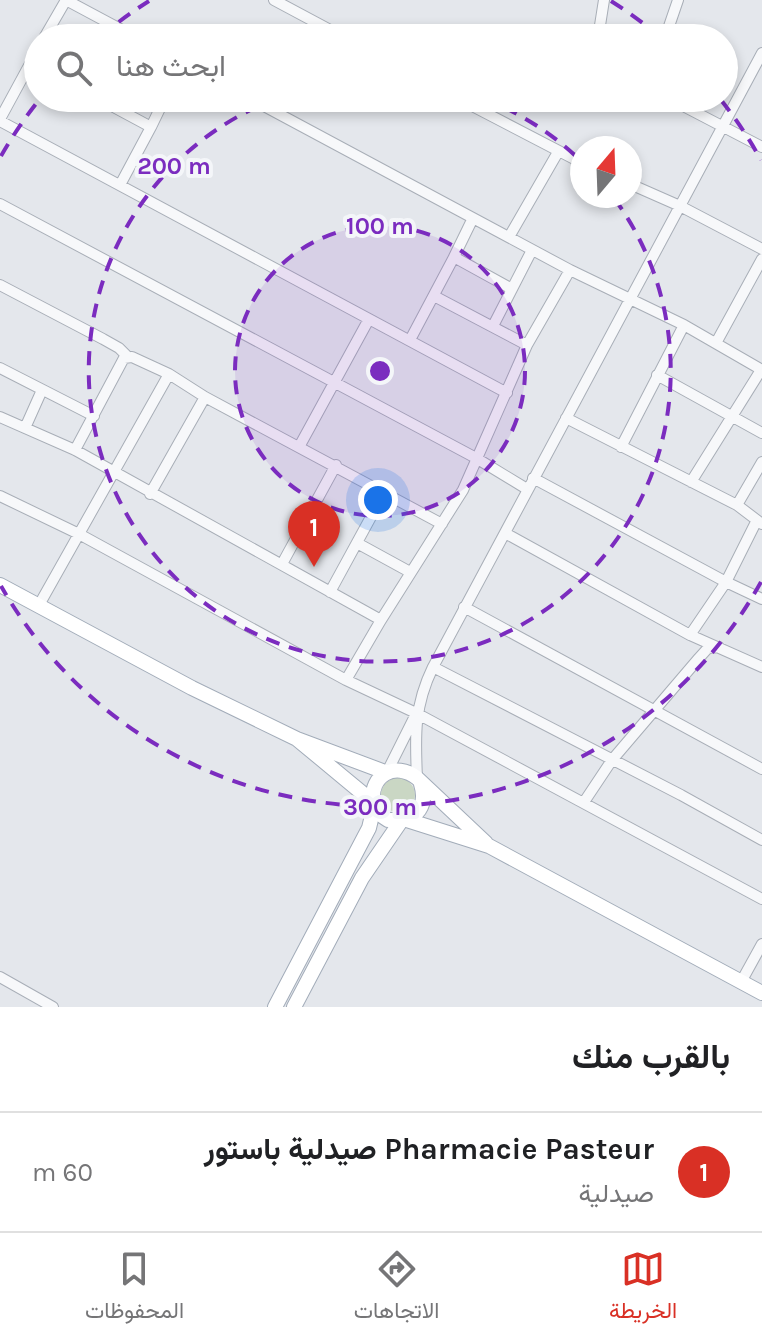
<!DOCTYPE html>
<html lang="ar">
<head>
<meta charset="utf-8">
<style>
  :root { --surface:#fff; --page:#f6f6f6; --text:#202124; --muted:#757577; --line:#e0e0e0; --accent:#d93025 }
  body { margin:0; font-family:Karla,Vazirmatn,sans-serif; background:var(--page); color:var(--text); direction:rtl }
  .compass { position:absolute; left:570px; top:136px; width:72px; height:72px; border-radius:50%; background:var(--surface); box-shadow:0 4px 12px #0003; rotate:19deg }
  .you { position:absolute; left:378px; top:500px; width:28px; height:28px; margin:-20px; border:6px solid #fff; border-radius:50%; background:#1a73e8; box-shadow:0 0 0 12px #1a73e833 }
  .badge { display:grid; place-items:center; width:52px; height:52px; border-radius:50%; background:var(--accent); color:#fff; font-size:26px; font-weight:700 }
  .pin { position:absolute; translate:-50% -66px; filter:drop-shadow(0 2px 4px #0008) }
  .pin::after { content:''; position:absolute; top:42px; width:28px; height:24px; background:inherit; clip-path:polygon(0 0,100% 0,50% 100%) }
  .list { margin:0; padding:0; list-style:none }
  h2 { display:flex; justify-content:space-between; align-items:center; height:104px; margin:0; padding:0 32px; font-size:34px }
  h2 small { font-size:26px; font-weight:400; color:var(--muted) }
  .list li { display:grid; grid-template-columns:52px 1fr auto; gap:24px; align-items:center; box-sizing:border-box; height:120px; padding:0 32px; border-top:2px solid var(--line) }
  .list b { display:block; font-size:30px; white-space:nowrap }
  .list p { margin:0; font-size:26px; white-space:nowrap; color:var(--muted) }
  .list em { font-size:26px; font-style:normal; color:var(--muted) }
  .icon { flex:none; width:44px; height:44px; fill:none; stroke:currentColor; stroke-width:2; stroke-linecap:round; stroke-linejoin:round }
  .map { position:relative; flex:none; width:762px; height:1007px; overflow:hidden; direction:ltr }
  .search { position:absolute; background:var(--surface); box-shadow:0 4px 12px #0003; left:24px; right:24px; top:24px; height:88px; display:flex; align-items:center; gap:20px; box-sizing:border-box; padding:0 28px; border-radius:44px; color:var(--muted); font-size:30px }
  .sheet { height:224px; background:var(--surface) }
  nav { display:flex; justify-content:space-around; align-items:center; box-sizing:border-box; height:112px; border-top:2px solid var(--line); background:var(--surface); font-size:22px; color:var(--muted) }
  nav a { display:grid; justify-items:center; gap:4px }
  nav .on { color:var(--accent) }
  .map>svg:first-child { display:block }
</style>
</head>
<body>
<div class="map">
<svg width="762" height="1007" viewBox="0 0 762 1007">
  <rect width="100%" height="100%" fill="#e4e7ec"/>
  <!-- green -->
  <path fill="#cad7c4" d="M381 795a17 17 0 1 1 34 0a17 17 0 1 1-34 0Z"/>
  <g fill="none" stroke-linecap="round" stroke-linejoin="round">
    <defs>
      <path id="minor" d="M66,0l71,38
        M274,0l71,38
        M44,38l22,-38
        M598,38l6,-38
        M665,38l13,-38
        M97,98l54,29 14,-29
        M249,98l321,172 114,55 78,45
        M457,98l125,65
        M668,98l94,49
        M0,119l38,-70
        M0,121l507,272
        M630,184l50,22 82,43
        M120,185l31,-58
        M0,204l476,254 51,31
        M509,237l49,-85
        M454,257l19,-39
        M0,285l103,54 16,9 9,9
        M434,296l93,49
        M493,326l19,-37
        M410,340l44,-83 58,32 20,-39
        M716,343l46,-84
        M0,368l94,48
        M657,375l105,58
        M0,417l75,33 306,170 -35,60
        M566,418l171,87 25,19
        M25,428l17,-38
        M299,447l70,-128
        M621,447l63,-122
        M75,450l49,-92 8,-1 37,17
        M533,478l193,104 36,17
        M691,482l70,-112
        M150,494l55,-97
        M0,496l79,38 267,146 70,33 346,186
        M737,505l25,-43
        M505,533l185,102 72,32
        M357,543l53,29
        M282,564l54,-99
        M330,592l54,-99
        M39,605l130,-231 36,23 237,127
        M464,607l298,162
        M381,620l82,-130 64,-145 43,-75
        M690,635l36,-53 30,-60
        M433,667l248,128 81,45
        M387,772l27,-54
        M417,778c-2,-43 -3,-72 16,-111l329,-614
        M584,802l28,-42 87,-102 9,-10 11,-1
        M0,977l53,30
        M741,982l21,-38"/>
      <path id="major" d="M0,585l192,103 105,51 88,33
        M297,739l76,63 9,14 6,4h19l82,26 273,147
        M373,802c-3,-27 22,-41 44,-24l69,65
        M407,820c15,-8 19,-20 14,-36
        M275,1007l94,-179 5,-21
        M294,1007l68,-129 39,-57"/>
    </defs>
    <!-- minor casing -->
    <use href="#minor" stroke="#a8aeb7" stroke-width="12"/>
    <!-- major casing -->
    <use href="#major" stroke="#a2acb9" stroke-width="16"/>
    <!-- minor -->
    <use href="#minor" stroke="#f7f8fa" stroke-width="10"/>
    <!-- major -->
    <use href="#major" stroke="#fff" stroke-width="14"/>
  </g>
  <!-- distance rings -->
  <circle cx="380" cy="371" r="145" fill="#7b2cbf" fill-opacity=".12"/>
  <g fill="none" stroke="#7b2cbf" stroke-width="4" stroke-dasharray="14 10">
    <circle cx="380" cy="371" r="145"/>
    <path d="M482 98A291 291 0 0 1 580 160M614 198A291 291 0 1 1 278 98"/>
    <path d="M761 582A436 436 0 0 1 1 586M1 156A436 436 0 0 1 39 100M100 37A436 436 0 0 1 149 1M611 1A436 436 0 0 1 660 37M721 100A436 436 0 0 1 761 160"/>
  </g>
  <circle cx="380" cy="371" r="12" fill="#7b2cbf" stroke="#f4f6f9" stroke-width="4"/>
  <g font-size="24" text-anchor="middle" font-weight="bold" fill="#7b2cbf" stroke="#f4f6f9" stroke-width="8" stroke-linejoin="round" paint-order="stroke">
    <text x="174" y="174">200 m</text>
    <text x="380" y="234">100 m</text>
    <text x="380" y="815">300 m</text>
  </g>
</svg>
<svg class="compass" viewBox="-18 -18 36 36"><path d="M0-13l5 13h-10z" fill="#e53935"/><path d="M0 13l5-13h-10z" fill="#757577"/></svg>
<div class="you"></div>
<div class="pin badge" style="left:314px;top:567px">1</div>
<div class="search"><svg class="icon" aria-label="search" viewBox="0 0 24 24"><circle cx="10" cy="10" r="6"/><path d="M15 15l6 6"/></svg>ابحث هنا</div>
</div>
<section class="sheet">
<h2>بالقرب منك<small></small></h2>
<ul class="list">
<li><span class="badge">1</span><div><b>Pharmacie Pasteur صيدلية باستور</b><p>صيدلية</p></div><em>60 m</em></li>
</ul>
</section>
<nav>
<a class="on"><svg class="icon" aria-label="map" viewBox="0 0 24 24"><path d="M3 6l6-2 6 2 6-2v14l-6 2-6-2-6 2zM9 4v14M15 6v14"/></svg>الخريطة</a>
<a><svg class="icon" aria-label="directions" viewBox="0 0 24 24"><path d="M12 3l9 9-9 9-9-9zM9 14v-3h6M13 9l2 2-2 2"/></svg>الاتجاهات</a>
<a><svg class="icon" aria-label="saved" viewBox="0 0 24 24"><path d="M7 4h10v16l-5-4-5 4z"/></svg>المحفوظات</a>
</nav>
</body>
</html>
